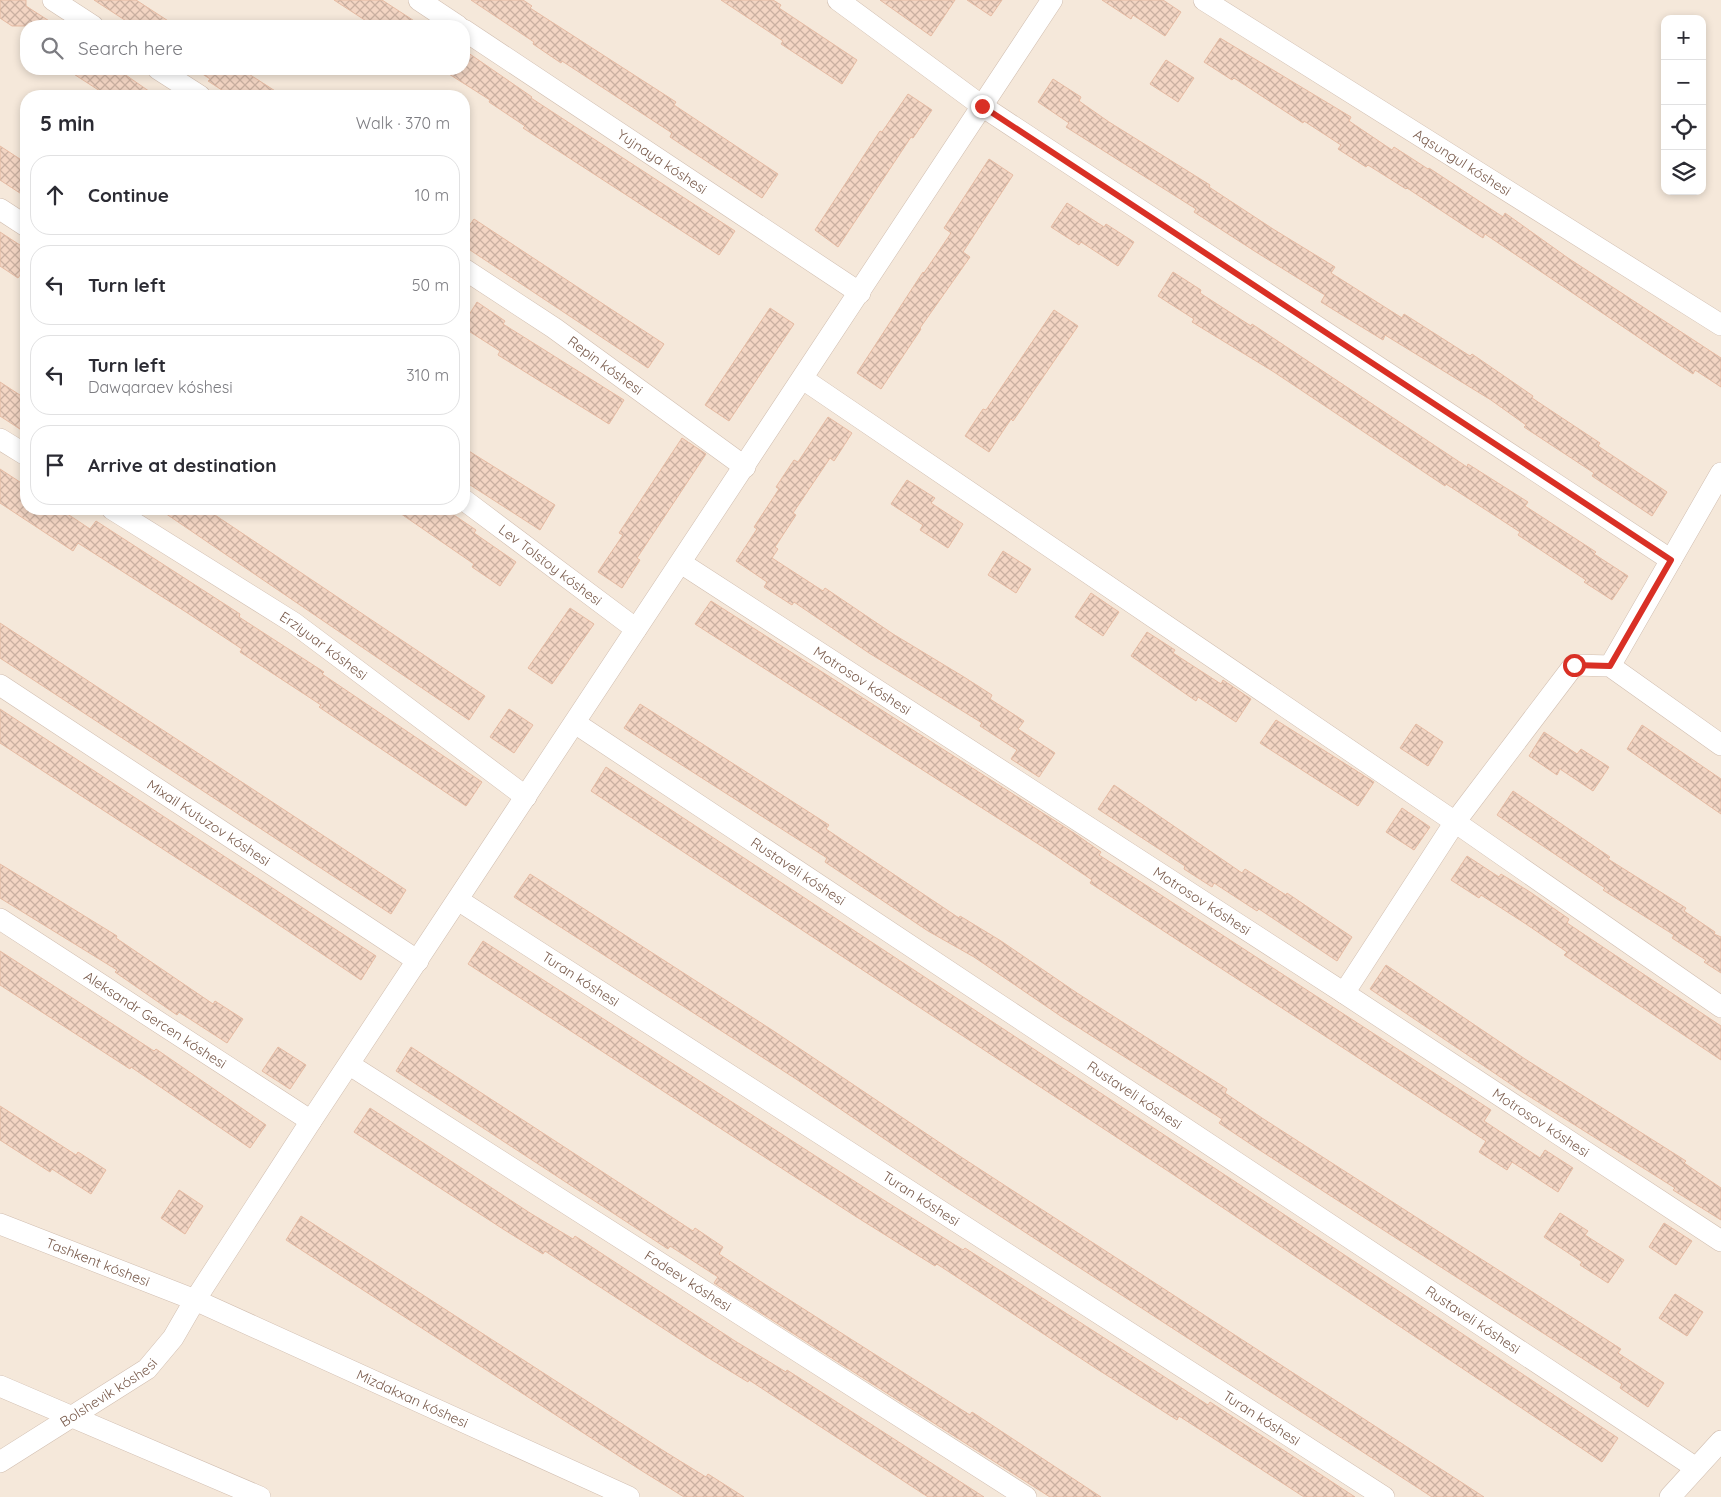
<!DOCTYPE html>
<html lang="en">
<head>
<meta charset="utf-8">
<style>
  :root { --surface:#fff; --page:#f7f7f7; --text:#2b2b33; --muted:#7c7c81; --line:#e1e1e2 }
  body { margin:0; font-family:Quicksand,sans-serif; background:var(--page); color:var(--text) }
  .controls { position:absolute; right:15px; top:15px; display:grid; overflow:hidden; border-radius:10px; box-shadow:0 2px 8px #0003 }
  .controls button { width:45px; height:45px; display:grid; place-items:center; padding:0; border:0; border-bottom:1px solid var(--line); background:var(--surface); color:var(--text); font:25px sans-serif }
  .stop { position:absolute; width:15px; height:15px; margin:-11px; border:4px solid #d93025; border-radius:50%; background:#fff }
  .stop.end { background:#d93025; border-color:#fff; box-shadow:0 1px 5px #0008 }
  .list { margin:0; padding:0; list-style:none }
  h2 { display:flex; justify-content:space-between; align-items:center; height:65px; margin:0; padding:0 20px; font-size:21px }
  h2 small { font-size:16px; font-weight:400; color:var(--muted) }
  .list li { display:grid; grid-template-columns:32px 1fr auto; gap:15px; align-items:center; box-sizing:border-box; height:80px; margin:0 10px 10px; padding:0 10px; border:1px solid var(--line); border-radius:20px }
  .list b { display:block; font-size:19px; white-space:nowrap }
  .list p { margin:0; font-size:16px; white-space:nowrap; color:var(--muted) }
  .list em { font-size:16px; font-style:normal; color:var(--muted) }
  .icon { flex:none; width:28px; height:28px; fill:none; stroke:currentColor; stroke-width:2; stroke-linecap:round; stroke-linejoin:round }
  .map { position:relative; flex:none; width:1721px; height:1497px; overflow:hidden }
  .search { position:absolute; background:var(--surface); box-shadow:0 2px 8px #0003; left:20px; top:20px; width:450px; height:55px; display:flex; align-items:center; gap:12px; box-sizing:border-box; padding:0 18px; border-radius:20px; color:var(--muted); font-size:19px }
  .panel { position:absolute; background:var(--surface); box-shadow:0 2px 8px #0003; left:20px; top:90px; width:450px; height:425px; border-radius:20px }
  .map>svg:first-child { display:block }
</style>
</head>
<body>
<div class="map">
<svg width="1721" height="1497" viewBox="0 0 1721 1497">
  <defs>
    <pattern id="building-cross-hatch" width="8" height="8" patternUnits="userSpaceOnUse" patternTransform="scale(1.25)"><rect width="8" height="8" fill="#f3d5c3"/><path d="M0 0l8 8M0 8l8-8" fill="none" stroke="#cab0a1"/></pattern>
  </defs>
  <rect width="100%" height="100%" fill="#fdf6ec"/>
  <!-- residential -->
  <path fill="#f5e8da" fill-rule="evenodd" d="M0,0h1721v1497h-1721zM1665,19h37v172h-37zM26,26h438v43h-438zM26,96h438v413h-438z"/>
  <!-- building -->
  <path fill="url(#building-cross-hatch)" stroke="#e6bba3" d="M0,0h26v6l31,20h-45l-12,-8z
    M94,0h42l40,26h-42z
    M334,0h48l40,26h-48z
    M471,0h52l9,6 -2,2 146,94 -2,3 104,69 -16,24 -92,-61 2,-4 -110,-72 -1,2 -28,-19 1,-2z
    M721,0h52l8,5 -2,3 78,52 -15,24 -61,-40 2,-3z
    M880,0h75l-24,36z
    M967,0h35l-11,16z
    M1102,0h61l18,12 -16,24 -32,-21 -2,4z
    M1220,38l131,79 -2,4 43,29 2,-3 34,22 1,-1 74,49 2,-4 63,45 153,100v29l-26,-17 -2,4 -208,-140 -2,4 -76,-50 -1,1 -38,-24 -2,2 -28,-18 3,-4 -37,-24 -1,2 -69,-45 -2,2 -28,-18z
    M464,50l68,47 -1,1 204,133 -16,24 -196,-127 2,-2 -36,-24 1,-2 -49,-31h23z
    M1166,60l28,18 -16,24 -28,-18z
    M66,69h51l39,27h-59l3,-5z
    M195,69h46l42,27h-52l-23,-15 2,-2z
    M1053,79l28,18 -2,4 30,21 101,63 -1,2 64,42 62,38 -4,6 71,45 2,-4 66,42 2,-2 61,42 -1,2 68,45 -2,3 69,46 -15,24 -60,-40 2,-3 -70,-46 2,-2 -35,-25 -106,-65 -2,5 -62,-38 4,-7 -69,-43 -62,-40 2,-3 -130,-82 3,-4 -31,-21z
    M908,94l24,16 -19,28 -2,-1 -73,110 -23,-17 65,-99 2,1z
    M0,146l26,17v34l-26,-17z
    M989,159l24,16 -50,77 7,5 -50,71 1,1 -40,60 -24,-16 66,-101 1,1 27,-40 -7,-5z
    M1067,203l37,24 2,-3 28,18 -16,24 -37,-24 -2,3 -28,-18z
    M474,219l190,125 -16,24 -184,-122v-13z
    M0,232l26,17v17l-8,12 -18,-12z
    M1173,272l28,18 -1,3 51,33 1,-2 215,143 1,-3 60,38 -3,4 71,46 -2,2 34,22 -16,24 -28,-18 2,-2 -68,-45 2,-3 -74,-48 -1,2 -171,-114 -82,-50 2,-3 -36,-23z
    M477,302l28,19 -2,3 121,76 -15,24 -111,-69 2,-4 -36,-23v-5z
    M770,308l24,16 -65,97 -24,-16z
    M1054,310l24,16 -65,95 -2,-2 -22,33 -24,-16 18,-27 3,1z
    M0,382l26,17v34l-26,-17z
    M828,417l24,16 -18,28 -4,-3 -37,55 3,2 -21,32 3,2 -6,9 51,33 2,-3 68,46 71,43 28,18 -2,4 34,22 -6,8 37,24 -16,24 -28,-18 6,-9 -37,-24 2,-3 -113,-70 -75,-51 -2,3 -28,-18 3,-5 -31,-21 21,-32 -3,-2 25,-38 -3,-2 18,-27 4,2z
    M682,438l24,16 -69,104 3,2 -18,28 -24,-16 25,-37 -4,-2z
    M464,448l91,57 -15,25 -76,-49z
    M0,469l26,17v23h34l30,20 6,-8 144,93 -1,3 85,55 -2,2 160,108 -16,24 -147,-99 2,-2 -81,-53 2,-3 -56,-37 -108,-69 -5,8 -73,-48z
    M907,480l28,18 -4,5 32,21 -15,24 -28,-18 3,-5 -32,-21z
    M159,509h47l279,187 -16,24z
    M394,509h51l31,21 -2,3 42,29 -16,24 -28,-19 2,-3z
    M1003,551l28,18 -15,24 -28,-18z
    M1091,593l28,19 -16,24 -28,-19z
    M711,601l363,232 27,19 -2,3 45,29 347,226 -7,11 56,37 5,-8 28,18 -15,24 -46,-30 -5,8 -28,-18 7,-11 -396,-258 2,-3 -46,-31 -351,-225z
    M570,608l24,16 -42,60 -24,-16z
    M0,623l406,267 -15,24 -391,-256z
    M1147,632l28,18 -2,3 48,31 2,-4 28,19 -15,23 -38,-25 -2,4 -65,-45z
    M640,704l189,121 -3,4 133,89 1,-2 41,25 76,52 150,96 -2,4 37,25 359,231 -3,4 46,30 -16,24 -28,-19 2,-4 -364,-235 -39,-26 3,-4 -160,-102 -88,-60 -46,-26 -103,-69 2,-4 -203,-130z
    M0,709l376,247 -15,24 -109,-73 -252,-164z
    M509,709l24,16 -19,28 -24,-16z
    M1276,720l98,62 -16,24 -98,-63z
    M1416,724l27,18 -15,24 -28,-18z
    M1642,725l79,54v35l-94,-65z
    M1544,732l33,22 4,-5 28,18 -16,24 -33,-22 -3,6 -28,-19z
    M606,767l625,412 387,259 -16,24 -425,-285 -586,-386z
    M1114,785l128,88 3,-4 41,26 1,-2 65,44 -15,24 -78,-52 -2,2 -43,-28 -2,4 -28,-18 1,-3 -87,-57z
    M1513,791l97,66 -2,2 78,49 -2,3 31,21 -1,2 7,3v36l-17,-11 2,-2 -34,-22 2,-3 -71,-45 2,-2 -108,-73z
    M1402,808l28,19 -16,23 -28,-18z
    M1467,856l32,21 2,-3 29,18 39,27 -2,4 154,103v34l-157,-105 3,-3 -41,-28 -45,-29 -2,3 -28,-18z
    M0,864l117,72 -1,2 97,66 2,-3 28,18 -16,24 -48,-31 -2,3 -62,-43 2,-2 -117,-72z
    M530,874l242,156 186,125 526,342h-52l-478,-311 -158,-107 -282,-182z
    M483,941l399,258 81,51 2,-2 243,157 2,-3 145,95h-51l-125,-81 -2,4 -80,-51 -160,-105 -2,2 -80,-50 -387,-252z
    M0,951l154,100 2,-2 110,76 -16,23 -119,-81 -1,2 -130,-84z
    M1386,965l139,94 161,102 -2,2 37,25v32l-48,-30 2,-2 -151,-95 -154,-104z
    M278,1047l28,18 -16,24 -28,-18z
    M411,1047l282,184 2,-3 28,19 -4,7 47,31 204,130 2,-3 129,85h-51l-336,-214 4,-6 -48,-31 -2,3 -272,-178z
    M0,1106l76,49 2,-3 28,18 -15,24 -39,-25 -2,3 -50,-32z
    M370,1108l160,105 43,26 2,-3 160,105 51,31 1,-2 197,127h-56l-179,-117 -1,2 -41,-25 -162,-106 -2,3 -40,-25 -149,-97z
    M179,1190l24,16 -18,28 -24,-16z
    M1560,1213l28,18 -3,4 39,25 -16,23 -28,-18 2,-3 -38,-25z
    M301,1216l366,237 39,24 2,-3 36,23h-60l-45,-28 -353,-229z
    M1664,1223l28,18 -16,24 -27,-18z
    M1675,1294l28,18 -16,24 -28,-18z"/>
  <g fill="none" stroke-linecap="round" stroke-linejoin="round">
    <defs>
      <g id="street">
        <path d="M53,0l40,26"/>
        <path d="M419,0l39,26"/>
        <path d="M838,0l144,106 689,454"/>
        <path id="s1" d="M1204,0l517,325"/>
        <path id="s2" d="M464,30l396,263"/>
        <path d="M158,69l42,27"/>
        <path d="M0,209l26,17"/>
        <path id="s3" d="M464,269l90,59 191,139"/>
        <path d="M803,379l652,443 266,185"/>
        <path d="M0,439l26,16"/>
        <path id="s4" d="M464,500l172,129"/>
        <path id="s5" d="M112,509l182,114 232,174"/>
        <path id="s6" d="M681,563l663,430 377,248"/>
        <path d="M1610,666l111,-193"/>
        <path id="s7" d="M0,685l418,276"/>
        <path id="s8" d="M575,723l1121,745"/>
        <path id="s9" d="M458,900l926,597"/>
        <path id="s10" d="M0,919l311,202"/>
        <path d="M1344,993l111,-171 119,-157 36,1 111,79"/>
        <path id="s11" d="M350,1065l676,432"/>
        <path id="s12" d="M0,1224l195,76 434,197"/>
        <path d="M0,1386l260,111"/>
        <path id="s13" d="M0,1462l147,-93 26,-31 22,-38 116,-179 741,-1121"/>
        <path d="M1670,1497l51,-56"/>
      </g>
    </defs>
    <!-- street casing -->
    <use href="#street" stroke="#d1beb0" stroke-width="22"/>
    <!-- street -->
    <use href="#street" stroke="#fff" stroke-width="21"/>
  </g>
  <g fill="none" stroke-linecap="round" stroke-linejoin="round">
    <!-- route -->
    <path stroke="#d93025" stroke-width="6" d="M982,106l689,454 -61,106 -36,-1"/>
  </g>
  <g text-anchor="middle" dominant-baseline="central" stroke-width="4" stroke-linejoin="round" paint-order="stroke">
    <!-- street labels -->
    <g font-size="14" fill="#7a5c4d" stroke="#fffaf3">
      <text stroke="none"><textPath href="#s2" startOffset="238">Yujnaya kóshesi</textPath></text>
      <text stroke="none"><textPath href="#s1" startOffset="305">Aqsungul kóshesi</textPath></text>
      <text stroke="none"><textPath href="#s3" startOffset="171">Repin kóshesi</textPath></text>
      <text stroke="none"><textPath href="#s4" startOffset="108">Lev Tolstoy kóshesi</textPath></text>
      <text stroke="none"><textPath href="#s5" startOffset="252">Erziyuar kóshesi</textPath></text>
      <text stroke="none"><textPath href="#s6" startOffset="216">Motrosov kóshesi</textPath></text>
      <text stroke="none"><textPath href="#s7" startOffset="250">Mixail Kutuzov kóshesi</textPath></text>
      <text stroke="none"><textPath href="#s8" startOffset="268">Rustaveli kóshesi</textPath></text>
      <text stroke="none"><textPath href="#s6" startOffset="621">Motrosov kóshesi</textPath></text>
      <text stroke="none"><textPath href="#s9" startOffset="146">Turan kóshesi</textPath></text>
      <text stroke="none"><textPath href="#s10" startOffset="185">Aleksandr Gercen kóshesi</textPath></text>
      <text stroke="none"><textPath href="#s8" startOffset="672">Rustaveli kóshesi</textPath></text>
      <text stroke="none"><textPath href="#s6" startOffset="1026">Motrosov kóshesi</textPath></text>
      <text stroke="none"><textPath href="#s9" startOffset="551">Turan kóshesi</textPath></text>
      <text stroke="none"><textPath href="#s12" startOffset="105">Tashkent kóshesi</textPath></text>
      <text stroke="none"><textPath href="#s11" startOffset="401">Fadeev kóshesi</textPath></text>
      <text stroke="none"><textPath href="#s8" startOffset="1078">Rustaveli kóshesi</textPath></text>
      <text stroke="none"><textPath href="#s13" startOffset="129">Bolshevik kóshesi</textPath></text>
      <text stroke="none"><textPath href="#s12" startOffset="448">Mizdakxan kóshesi</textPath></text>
      <text stroke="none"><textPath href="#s9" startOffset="956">Turan kóshesi</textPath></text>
    </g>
  </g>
</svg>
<div class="controls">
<button>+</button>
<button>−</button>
<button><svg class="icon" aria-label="locate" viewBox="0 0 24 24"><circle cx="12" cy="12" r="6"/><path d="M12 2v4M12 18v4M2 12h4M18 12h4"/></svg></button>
<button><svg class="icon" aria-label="layers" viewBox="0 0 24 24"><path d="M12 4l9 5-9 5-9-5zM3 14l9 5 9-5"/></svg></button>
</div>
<div class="stop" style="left:1574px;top:665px"></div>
<div class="stop end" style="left:982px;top:106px"></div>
<div class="search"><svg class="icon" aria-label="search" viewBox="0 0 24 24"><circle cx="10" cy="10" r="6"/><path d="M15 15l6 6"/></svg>Search here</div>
<section class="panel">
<h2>5 min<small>Walk · 370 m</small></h2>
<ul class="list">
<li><svg class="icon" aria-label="ahead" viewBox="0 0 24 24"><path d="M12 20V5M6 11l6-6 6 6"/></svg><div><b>Continue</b></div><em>10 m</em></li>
<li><svg class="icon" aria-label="left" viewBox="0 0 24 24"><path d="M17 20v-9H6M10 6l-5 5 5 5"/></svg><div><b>Turn left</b></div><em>50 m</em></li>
<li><svg class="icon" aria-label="left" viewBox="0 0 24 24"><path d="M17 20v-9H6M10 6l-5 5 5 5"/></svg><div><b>Turn left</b><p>Dawqaraev kóshesi</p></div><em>310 m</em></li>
<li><svg class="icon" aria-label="arrive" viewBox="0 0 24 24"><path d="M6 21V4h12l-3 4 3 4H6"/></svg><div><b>Arrive at destination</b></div></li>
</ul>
</section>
</div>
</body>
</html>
